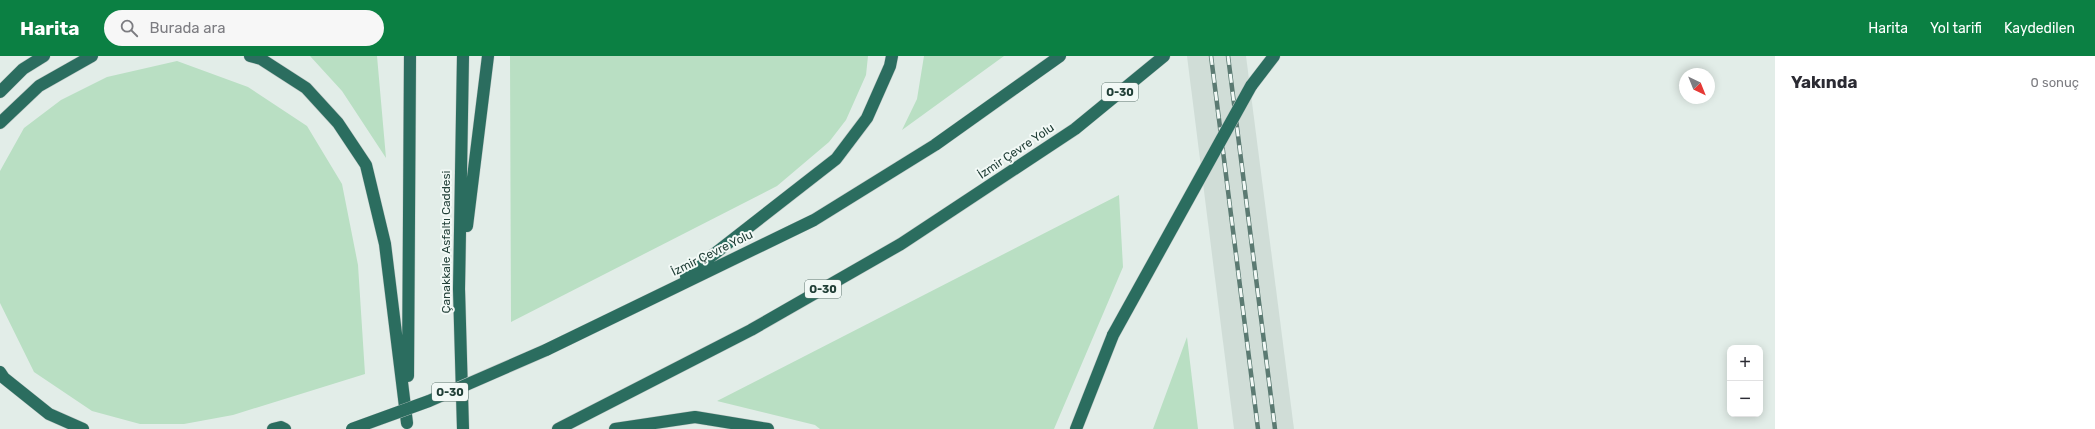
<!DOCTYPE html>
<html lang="tr">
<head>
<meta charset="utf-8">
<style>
  :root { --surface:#fff; --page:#f7f7f7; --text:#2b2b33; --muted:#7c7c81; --line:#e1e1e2; --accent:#0b8043 }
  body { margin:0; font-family:Rubik,sans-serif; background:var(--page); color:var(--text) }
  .controls { position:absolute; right:12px; bottom:12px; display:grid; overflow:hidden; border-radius:8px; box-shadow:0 2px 10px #0003 }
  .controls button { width:36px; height:36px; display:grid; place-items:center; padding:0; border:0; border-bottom:1px solid var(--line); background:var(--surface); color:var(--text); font:20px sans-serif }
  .compass { position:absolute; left:1679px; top:12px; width:36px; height:36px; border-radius:50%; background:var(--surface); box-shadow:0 2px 10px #0003; rotate:137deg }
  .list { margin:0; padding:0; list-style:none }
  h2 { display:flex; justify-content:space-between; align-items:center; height:52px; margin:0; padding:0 16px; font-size:17px }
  h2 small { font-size:13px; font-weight:400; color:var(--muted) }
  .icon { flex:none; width:22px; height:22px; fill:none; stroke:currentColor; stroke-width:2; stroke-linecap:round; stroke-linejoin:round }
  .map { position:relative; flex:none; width:1775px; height:373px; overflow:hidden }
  header { display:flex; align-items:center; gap:24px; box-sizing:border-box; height:56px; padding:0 20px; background:var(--accent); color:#fff }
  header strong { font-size:19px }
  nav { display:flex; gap:22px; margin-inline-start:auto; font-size:14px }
  .search { width:280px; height:36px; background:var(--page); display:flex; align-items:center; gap:10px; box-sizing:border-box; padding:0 14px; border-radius:22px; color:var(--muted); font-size:15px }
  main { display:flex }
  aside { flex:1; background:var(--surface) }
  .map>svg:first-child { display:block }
</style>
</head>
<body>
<header>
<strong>Harita</strong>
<div class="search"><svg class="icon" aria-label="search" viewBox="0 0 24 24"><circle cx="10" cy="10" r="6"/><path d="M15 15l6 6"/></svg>Burada ara</div>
<nav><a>Harita</a><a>Yol tarifi</a><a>Kaydedilen</a></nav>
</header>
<main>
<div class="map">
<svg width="1775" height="373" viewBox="0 0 1775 373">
  <rect width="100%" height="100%" fill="#e2ede8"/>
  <!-- built -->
  <path fill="#d0ddd7" d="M1187,0h59l48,373h-60z"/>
  <!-- green -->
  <path fill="#b9dfc3" d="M310,0h67l9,102 -44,-67z
    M510,0h358l-2,19 -20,45 -17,22 -52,44 -266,136z
    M924,0h80l-102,74 15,-31z
    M177,5l71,26 59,39 35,58 16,81 7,109 -132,41 -49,9h-44l-48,-13 -58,-39 -34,-69v-132l24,-43 37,-28 46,-23z
    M1119,139l4,72 -69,162h-234l-5,-4 -98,-24z
    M1187,281l11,92h-45z"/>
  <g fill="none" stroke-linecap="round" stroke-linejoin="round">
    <defs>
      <path id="highway" d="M250,0l11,3 45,29 32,35 28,42 19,79 22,179
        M463,0l-4,233 4,140
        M1251,30l23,-30
        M0,36l23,-23 21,-13
        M0,67l39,-37 53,-30
        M467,170l21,-170
        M686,220l150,-117 31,-41 23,-52 2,-10
        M546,294l268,-130 121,-75 125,-89
        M0,316l4,6 45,36 34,15
        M408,320l2,-320
        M273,373l8,-2 4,2
        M558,373l193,-99 150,-86 174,-115 89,-73
        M615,373l80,-12 73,12
        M1076,373l37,-94"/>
    </defs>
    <!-- highway casing -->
    <use href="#highway" stroke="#c1c9c7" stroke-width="13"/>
    <!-- highway -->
    <use href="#highway" stroke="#2b6d5f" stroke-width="12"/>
    <defs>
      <path id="rail" d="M1211,0l47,373
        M1228,0l47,373"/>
    </defs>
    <!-- rail casing -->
    <use href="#rail" stroke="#5b7a72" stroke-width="4.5"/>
    <!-- rail -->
    <use href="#rail" stroke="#f2f9f6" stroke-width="3" stroke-dasharray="9" stroke-linecap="butt"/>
    <defs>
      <path id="highway-bridge" d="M1113,279l138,-249
        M352,373l77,-28 117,-51"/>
    </defs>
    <!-- highway-bridge casing -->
    <use href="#highway-bridge" stroke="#c1c9c7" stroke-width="13" stroke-linecap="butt"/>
    <!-- highway-bridge -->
    <use href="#highway-bridge" stroke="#2b6d5f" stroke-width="12"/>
  </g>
  <g text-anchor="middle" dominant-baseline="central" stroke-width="4" stroke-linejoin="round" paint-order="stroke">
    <!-- shield labels -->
    <g fill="#f2f9f6" stroke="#607770" stroke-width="1">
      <rect x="1102" y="27" width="36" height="18" rx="3"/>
      <rect x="805" y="224" width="36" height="18" rx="3"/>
      <rect x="432" y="327" width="36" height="18" rx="3"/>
    </g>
    <g font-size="11" font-weight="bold" fill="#213f37">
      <text x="1120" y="36">O-30</text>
      <text x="823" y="233">O-30</text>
      <text x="450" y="336">O-30</text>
    </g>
    <!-- street labels -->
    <g font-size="12" fill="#213f37" stroke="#f2f9f6">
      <text transform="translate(1016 95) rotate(-34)">İzmir Çevre Yolu</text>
      <text transform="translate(446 186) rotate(-90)">Çanakkale Asfaltı Caddesi</text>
      <text transform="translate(712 197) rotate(-26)">İzmir Çevre Yolu</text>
    </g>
  </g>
</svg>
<div class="controls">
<button>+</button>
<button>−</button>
</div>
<svg class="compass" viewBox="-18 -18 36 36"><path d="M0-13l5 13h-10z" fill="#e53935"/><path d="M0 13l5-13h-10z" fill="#7c7c81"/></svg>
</div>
<aside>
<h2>Yakında<small>0 sonuç</small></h2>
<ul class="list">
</ul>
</aside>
</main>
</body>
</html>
